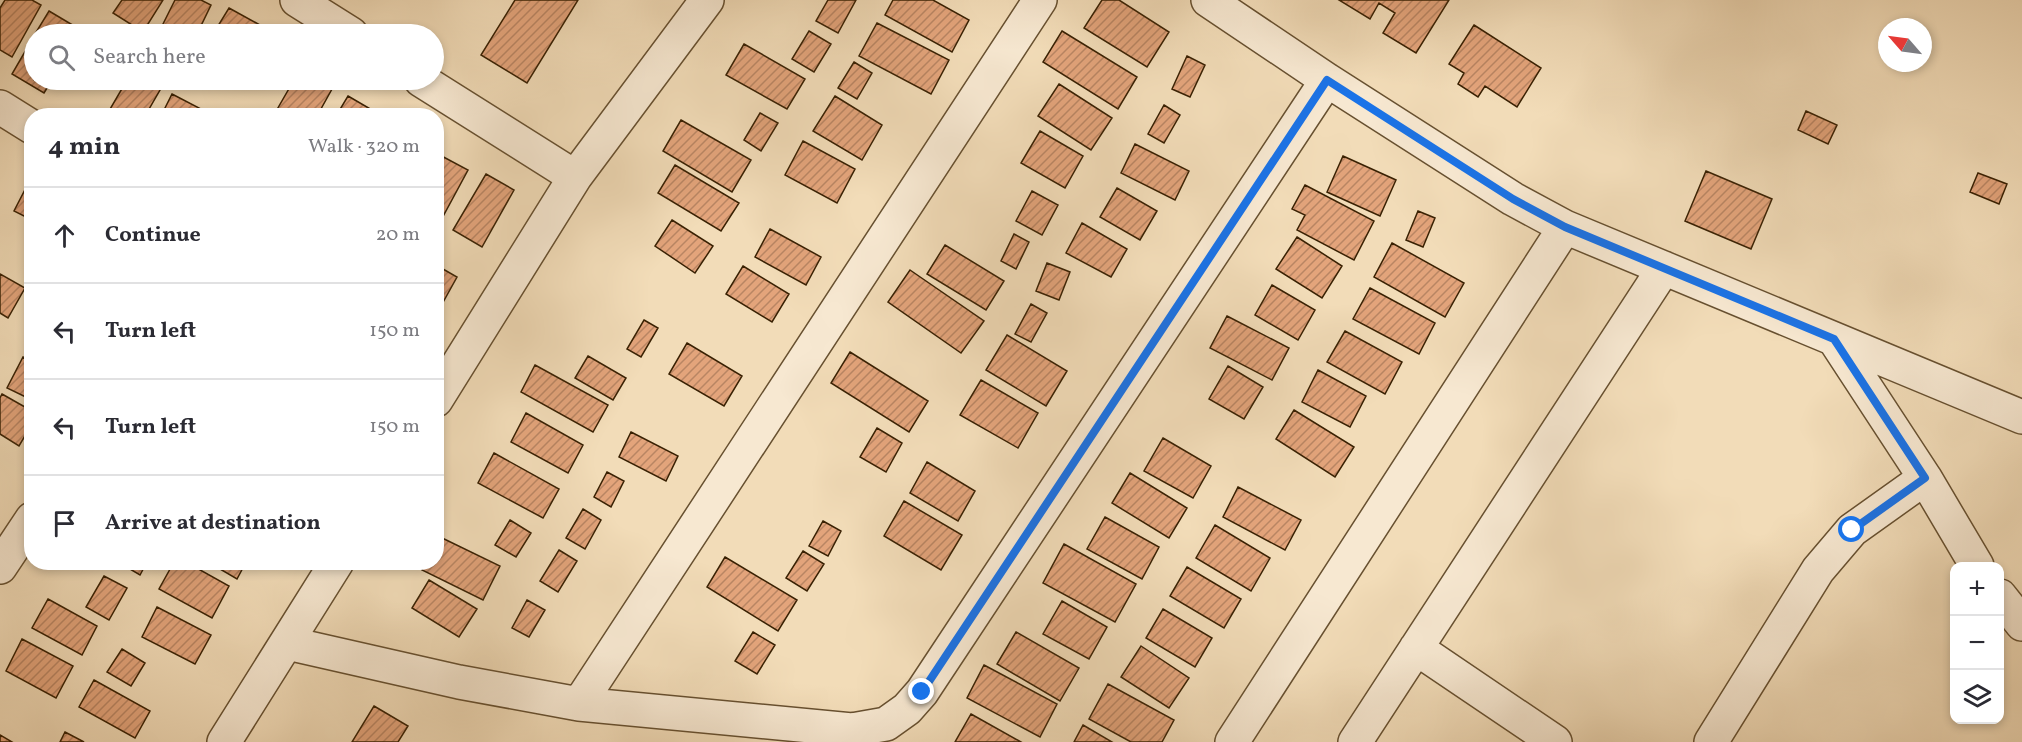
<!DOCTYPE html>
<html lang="en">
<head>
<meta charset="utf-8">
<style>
  :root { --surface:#fff; --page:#f2f2f3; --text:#2b2b33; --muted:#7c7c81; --line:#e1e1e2 }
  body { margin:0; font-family:Vollkorn,serif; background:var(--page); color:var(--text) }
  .controls { position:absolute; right:18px; bottom:18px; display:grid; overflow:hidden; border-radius:12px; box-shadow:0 3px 9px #0003 }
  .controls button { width:54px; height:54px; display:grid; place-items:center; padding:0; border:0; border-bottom:2px solid var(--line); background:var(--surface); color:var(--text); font:30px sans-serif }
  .compass { position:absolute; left:1878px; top:18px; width:54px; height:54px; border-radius:50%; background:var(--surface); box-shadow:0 3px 9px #0003; rotate:298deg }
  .stop { position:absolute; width:18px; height:18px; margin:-14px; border:4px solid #1a73e8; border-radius:50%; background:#fff }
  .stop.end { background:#1a73e8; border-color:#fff; box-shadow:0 2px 6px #0008 }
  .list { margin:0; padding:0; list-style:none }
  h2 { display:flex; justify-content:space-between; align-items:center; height:78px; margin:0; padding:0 24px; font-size:26px }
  h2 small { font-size:20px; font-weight:400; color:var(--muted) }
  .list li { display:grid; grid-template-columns:39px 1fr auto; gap:18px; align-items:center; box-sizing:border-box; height:96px; padding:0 24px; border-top:2px solid var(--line) }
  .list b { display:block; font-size:22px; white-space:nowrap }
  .list em { font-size:20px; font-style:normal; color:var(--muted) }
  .icon { flex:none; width:33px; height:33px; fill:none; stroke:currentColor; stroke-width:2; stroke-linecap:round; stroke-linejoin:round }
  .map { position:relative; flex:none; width:2022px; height:742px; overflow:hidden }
  .search { position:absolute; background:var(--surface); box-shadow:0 3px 9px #0003; left:24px; top:24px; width:420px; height:66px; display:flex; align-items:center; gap:15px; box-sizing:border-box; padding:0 21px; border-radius:33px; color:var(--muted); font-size:22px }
  .panel { position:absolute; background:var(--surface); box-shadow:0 3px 9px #0003; left:24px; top:108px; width:420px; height:462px; border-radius:24px }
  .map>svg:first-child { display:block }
</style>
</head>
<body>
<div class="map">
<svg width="2022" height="742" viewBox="0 0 2022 742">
  <defs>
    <pattern id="building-hatch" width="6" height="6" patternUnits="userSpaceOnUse" patternTransform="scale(1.5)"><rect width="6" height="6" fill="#e3a47b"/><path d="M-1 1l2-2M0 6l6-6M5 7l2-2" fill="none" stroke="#b98563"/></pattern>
  </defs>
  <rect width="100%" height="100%" fill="#f2dcb8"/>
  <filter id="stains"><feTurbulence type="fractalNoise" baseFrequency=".00333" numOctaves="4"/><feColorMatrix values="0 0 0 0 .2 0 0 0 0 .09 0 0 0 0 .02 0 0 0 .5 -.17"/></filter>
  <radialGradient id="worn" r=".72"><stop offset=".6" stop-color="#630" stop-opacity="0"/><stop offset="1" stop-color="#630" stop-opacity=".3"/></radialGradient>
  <!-- building -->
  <path fill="url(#building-hatch)" stroke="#392103" stroke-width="1.5" d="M5,0h27l9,5 -29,52 -12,-7v-42z
    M122,0h41l-20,32 -30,-19z
    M175,0h26l10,5 -14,29h-39z
    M515,0h63l-51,83 -46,-28z
    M828,0h28l-18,33 -22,-12z
    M893,0h40l36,20 -17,32 -67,-37z
    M1102,0h17l50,32 -22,35 -63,-39z
    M1339,0h110l-33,53 -33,-20 12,-20 -16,-10 -9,16z
    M229,8l31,17 -6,9h-41z
    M49,11l32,19 -3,4h-43z
    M877,23l72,37 -18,34 -72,-38z
    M1474,25l67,43 -24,39 -32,-21 -7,11 -20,-13 6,-11 -15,-9z
    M809,31l22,13 -17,28 -22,-13z
    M1062,31l75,46 -19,32 -75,-47z
    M34,36v44h18l-8,13 -32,-19z
    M744,44l61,35 -18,30 -61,-34z
    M1187,56l18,9 -15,32 -18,-8z
    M854,62l18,11 -15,26 -19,-11z
    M127,80h30l7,3 -19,33h-39z
    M294,80h43l-20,36h-38l-4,-3z
    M1059,84l53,34 -21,32 -53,-34z
    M172,94l31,16 -2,6h-40z
    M348,96l31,18 -1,2h-42z
    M835,96l47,29 -20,35 -49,-29z
    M1164,105l16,10 -16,28 -16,-9z
    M1806,111l31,14 -9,19 -30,-14z
    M760,113l18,10 -17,28 -17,-11z
    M681,120l70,40 -19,32 -69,-41z
    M1040,131l43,25 -18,32 -44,-25z
    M803,141l52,28 -18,34 -52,-28z
    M1135,144l54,27 -14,29 -54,-27z
    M436,153l32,17 -28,52 -4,-2z
    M1343,156l53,24 -16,36 -53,-24z
    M675,165l64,38 -18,28 -63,-38z
    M1706,171l66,28 -21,50 -66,-28z
    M1978,173l29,11 -8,20 -29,-12z
    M486,174l28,16 -32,57 -29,-17z
    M30,180l2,1v39l-18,-9z
    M1305,185l69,36 -20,39 -57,-30 8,-15 -13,-6z
    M1117,188l40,23 -17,29 -40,-23z
    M1032,191l26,14 -16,30 -26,-14z
    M1418,211l17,7 -12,29 -17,-7z
    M672,220l41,26 -18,27 -40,-27z
    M1082,223l45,26 -16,28 -45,-24z
    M770,229l51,28 -15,28 -51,-28z
    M1014,234l15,8 -13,27 -15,-8z
    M1297,237l45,29 -20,32 -46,-29z
    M1392,243l72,40 -19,34 -71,-40z
    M945,245l59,36 -18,29 -59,-36z
    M1047,263l23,9 -11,28 -23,-9z
    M436,265l21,12 -21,38z
    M743,266l46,28 -17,28 -46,-28z
    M910,270l74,51 -23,32 -73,-51z
    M0,274l25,14 -17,30 -8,-5z
    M1272,285l43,25 -17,30 -43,-25z
    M1370,288l65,35 -16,31 -66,-35z
    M1031,304l16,9 -16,29 -16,-8z
    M1227,316l62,32 -17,32 -62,-32z
    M644,320l14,8 -17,29 -14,-8z
    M1345,331l57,31 -17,32 -58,-32z
    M1007,335l60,36 -21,35 -60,-36z
    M687,343l55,33 -18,30 -55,-32z
    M850,352l78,49 -19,31 -78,-49z
    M588,356l38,22 -13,22 -38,-22z
    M23,357l9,5v38l-25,-12z
    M535,365l73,40 -15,27 -72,-40z
    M1228,366l35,21 -19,32 -35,-20z
    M1318,370l48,26 -16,31 -48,-25z
    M981,380l57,33 -20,35 -58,-33z
    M2,394l30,17v13l-13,22 -19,-12v-36z
    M1294,410l60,37 -19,30 -59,-38z
    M526,413l57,32 -15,28 -57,-31z
    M877,428l25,15 -16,29 -26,-15z
    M631,432l47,24 -12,25 -47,-24z
    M1163,438l48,28 -18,32 -49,-27z
    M494,453l65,36 -16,29 -65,-35z
    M927,462l48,29 -17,30 -48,-28z
    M607,472l17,9 -13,26 -17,-10z
    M1130,473l57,35 -18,30 -57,-35z
    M1238,487l63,33 -16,30 -62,-33z
    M904,501l58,34 -21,35 -57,-34z
    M583,509l18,11 -16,29 -19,-11z
    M1105,517l54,30 -17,32 -55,-30z
    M510,520l21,13 -15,24 -21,-12z
    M823,521l18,10 -13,25 -19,-10z
    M1215,525l55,33 -19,33 -55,-33z
    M438,536l62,30 -17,34 -61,-30 4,-8h10v-22z
    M1064,544l72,40 -21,38 -72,-39z
    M559,550l18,11 -19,31 -18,-11z
    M803,551l21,13 -17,27 -21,-13z
    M725,557l72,43 -19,31 -71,-44z
    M118,562h29l-7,13z
    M174,562h12l43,24 -17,32 -53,-29z
    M208,562h38l-9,17z
    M1187,567l54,32 -17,29 -54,-32z
    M104,576l23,12 -18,32 -23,-13z
    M429,580l48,29 -18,28 -47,-29z
    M48,599l49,27 -15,29 -50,-27z
    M527,600l18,10 -16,27 -17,-9z
    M1062,601l45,26 -18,32 -46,-25z
    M157,607l54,28 -16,29 -53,-27z
    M1163,609l49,29 -17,29 -49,-29z
    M753,632l22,13 -18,29 -22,-13z
    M1016,632l63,36 -19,33 -63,-37z
    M22,639l51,27 -17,32 -50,-27z
    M1141,646l48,32 -20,30 -48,-31z
    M122,649l23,14 -14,23 -24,-14z
    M984,665l73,39 -17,33 -73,-39z
    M94,680l56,31 -15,27 -56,-31z
    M1108,684l66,36 -12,22h-31l-42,-23z
    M374,706l34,20 -10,16h-46z
    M971,714l50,28h-66z
    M1083,725l29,17h-38z
    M65,732l19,10h-24z
    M0,735l12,7h-12z"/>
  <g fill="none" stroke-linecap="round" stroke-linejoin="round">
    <defs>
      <path id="minor" d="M297,0l54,34
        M1208,0l119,80 186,119 52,28 457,190
        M421,80l154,97 132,-177
        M0,107l32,20
        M1834,339l91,139 52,88
        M436,400l139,-223
        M0,567l32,-48
        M2000,596l22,28
        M287,643l172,39 120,22 273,26 34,-6 21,-15 15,-17 405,-612
        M1416,648l139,94
        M579,704l461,-704
        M224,742l113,-180
        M1232,742l333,-515
        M1355,742l309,-474
        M1711,742l107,-172 34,-40 73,-52"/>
    </defs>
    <!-- minor casing -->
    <use href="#minor" stroke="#675030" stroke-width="36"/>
    <!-- minor -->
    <use href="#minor" stroke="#f7e8d1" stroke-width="33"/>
  </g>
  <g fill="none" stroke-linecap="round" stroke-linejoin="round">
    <!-- route -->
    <path stroke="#1a73e8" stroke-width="8" d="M922,692l405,-612 186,119 52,28 269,112 91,139 -73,52"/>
  </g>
  <rect width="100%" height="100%" filter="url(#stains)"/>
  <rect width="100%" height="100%" fill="url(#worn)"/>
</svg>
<div class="controls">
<button>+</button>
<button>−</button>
<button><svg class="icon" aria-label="layers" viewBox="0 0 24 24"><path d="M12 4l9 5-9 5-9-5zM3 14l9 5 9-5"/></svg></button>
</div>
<svg class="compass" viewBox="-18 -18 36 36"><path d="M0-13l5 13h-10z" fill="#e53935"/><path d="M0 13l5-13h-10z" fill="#7c7c81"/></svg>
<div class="stop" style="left:1852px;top:530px"></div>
<div class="stop end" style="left:922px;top:692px"></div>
<div class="search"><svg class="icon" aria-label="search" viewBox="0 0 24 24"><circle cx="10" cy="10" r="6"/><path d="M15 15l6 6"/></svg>Search here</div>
<section class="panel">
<h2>4 min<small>Walk · 320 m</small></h2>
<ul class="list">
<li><svg class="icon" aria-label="ahead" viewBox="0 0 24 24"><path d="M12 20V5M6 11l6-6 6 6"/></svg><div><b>Continue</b></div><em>20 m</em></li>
<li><svg class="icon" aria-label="left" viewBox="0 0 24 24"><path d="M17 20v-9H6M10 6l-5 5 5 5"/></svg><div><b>Turn left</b></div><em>150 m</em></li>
<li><svg class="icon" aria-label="left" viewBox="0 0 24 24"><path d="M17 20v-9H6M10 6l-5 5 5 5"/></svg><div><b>Turn left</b></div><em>150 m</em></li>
<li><svg class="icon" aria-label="arrive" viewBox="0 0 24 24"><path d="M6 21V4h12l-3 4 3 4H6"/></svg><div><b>Arrive at destination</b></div></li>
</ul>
</section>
</div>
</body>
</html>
